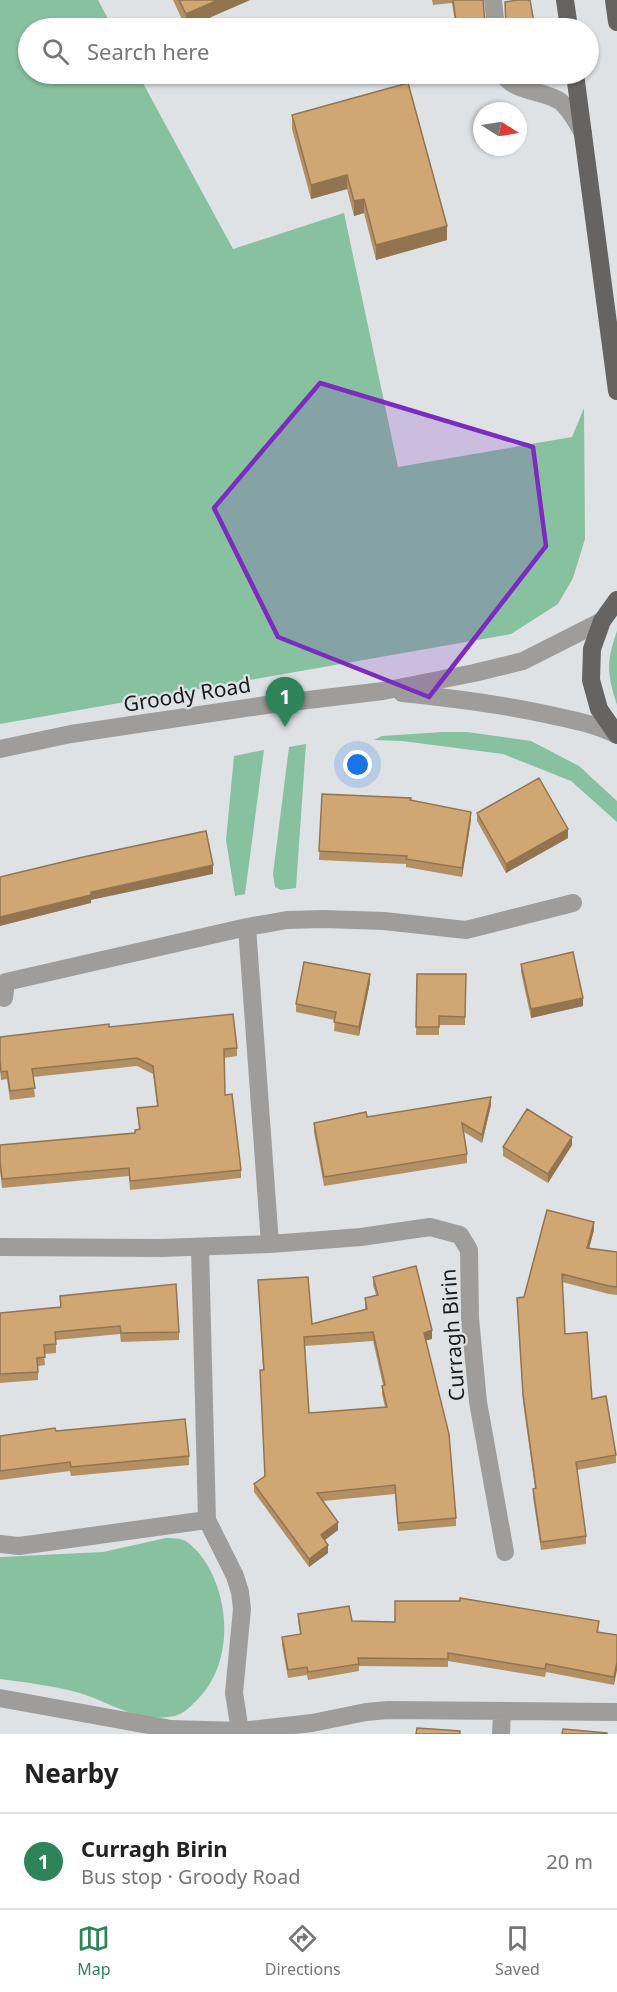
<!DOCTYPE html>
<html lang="en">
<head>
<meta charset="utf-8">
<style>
  :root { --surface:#fff; --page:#f6f6f6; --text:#222; --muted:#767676; --line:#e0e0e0; --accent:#2e8458 }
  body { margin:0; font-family:"Noto Sans",sans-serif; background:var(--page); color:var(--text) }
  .compass { position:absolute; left:473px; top:102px; width:54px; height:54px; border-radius:50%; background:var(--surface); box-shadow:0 2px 4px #0004; rotate:102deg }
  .you { position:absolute; left:358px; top:765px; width:21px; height:21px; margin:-15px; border:4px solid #fff; border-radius:50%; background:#1a73e8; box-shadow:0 0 0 9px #1a73e833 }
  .badge { display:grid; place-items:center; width:39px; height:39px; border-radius:50%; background:var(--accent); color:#fff; font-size:20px; font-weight:700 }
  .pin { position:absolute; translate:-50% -50px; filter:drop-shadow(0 2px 3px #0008) }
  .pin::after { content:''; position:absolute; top:32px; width:21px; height:18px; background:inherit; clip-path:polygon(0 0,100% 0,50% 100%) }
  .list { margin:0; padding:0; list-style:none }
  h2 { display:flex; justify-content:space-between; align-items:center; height:78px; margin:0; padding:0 24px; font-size:26px }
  h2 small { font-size:20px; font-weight:400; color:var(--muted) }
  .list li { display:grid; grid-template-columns:39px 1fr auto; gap:18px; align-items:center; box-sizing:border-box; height:96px; padding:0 24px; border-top:2px solid var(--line) }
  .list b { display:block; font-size:22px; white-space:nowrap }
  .list p { margin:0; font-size:20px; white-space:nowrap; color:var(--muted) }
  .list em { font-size:20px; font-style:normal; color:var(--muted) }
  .icon { flex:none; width:33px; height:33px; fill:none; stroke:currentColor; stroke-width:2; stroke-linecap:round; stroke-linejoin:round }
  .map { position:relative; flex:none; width:617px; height:1734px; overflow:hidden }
  .search { position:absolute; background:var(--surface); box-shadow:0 2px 4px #0004; left:18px; right:18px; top:18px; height:66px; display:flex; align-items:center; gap:15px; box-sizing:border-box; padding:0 21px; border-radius:33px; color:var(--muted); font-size:22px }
  .sheet { height:174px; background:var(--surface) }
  nav { display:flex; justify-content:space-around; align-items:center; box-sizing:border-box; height:84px; border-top:2px solid var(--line); background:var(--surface); font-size:16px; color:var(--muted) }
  nav a { display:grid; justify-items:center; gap:3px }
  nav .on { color:var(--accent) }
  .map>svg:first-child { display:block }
</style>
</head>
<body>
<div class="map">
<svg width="617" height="1734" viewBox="0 0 617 1734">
  <rect width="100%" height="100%" fill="#dfe2e5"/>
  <!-- green -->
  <path fill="#88c19f" d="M0,0h98l15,28h-85v46h110l95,175 111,-36 54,254 174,-30 12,-29 1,131 -12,39 -15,26 -47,30 -511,90z
    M617,631v74c-10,-31 -11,-43 0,-74z
    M442,732h25l64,9 48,25 38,35v21l-46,-41 -68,-27 -101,-13 -28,-1 8,-4z
    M306,744l-10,144 -15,2 -6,-3 -2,-13 16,-127z
    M264,750l-19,144 -10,2 -9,-56 8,-84z
    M166,1538c4,0 10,0 14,1 7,1 13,8 18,13 33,39 37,110 0,147 -10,10 -16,17 -30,18 -34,5 -61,-17 -92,-25 -24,-6 -51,-10 -76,-13v-122l103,-5z"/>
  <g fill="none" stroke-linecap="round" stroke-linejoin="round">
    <!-- minor -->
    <path stroke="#9e9d9c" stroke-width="18" d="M493,0l3,28
      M503,74c13,20 40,15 58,28 10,8 16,21 22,31
      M402,693c50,5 99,11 148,22 23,5 45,9 67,20
      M0,749l71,-15 195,-29 117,-14 91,-18 49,-12 79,-40
      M247,927l40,-7 37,-1 60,2 82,9 107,-27
      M4,998l2,-16 241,-55 23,317
      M0,1247l162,1 108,-4 91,-7 69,-10 30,8 9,15 1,68 8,84 27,150
      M200,1248l7,272 28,56 5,16 2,17 -8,84 6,38
      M0,1544l19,2 188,-26
      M0,1698l171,31 69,2 72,-8 54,-11 22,-2 229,2
      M501,1734l1,-23"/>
    <!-- major -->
    <path stroke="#666462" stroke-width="18" d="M565,0l4,28
      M614,0l3,22
      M575,74l42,317
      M617,600l-15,21 -10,28 -1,31 8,29 18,26"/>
  </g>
  <!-- wall -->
  <path fill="#b39063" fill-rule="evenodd" d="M173,0h77l-64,28z
    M432,0h51l2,23 4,5h-33l-4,-25 -19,2z
    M292,115l155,125 -71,20 -12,-47 -10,3 -7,-27 -36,10 -19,-70z
    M322,794l89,6 60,20 -9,57 -56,-10v-3l-87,-4z
    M477,813l91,25 -62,35 -29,-52z
    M521,964l62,42 -52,12 -10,-46z
    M417,974h49l-1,51h-26v10h-23z
    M370,982l-11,54 -25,-5 1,-11 -39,-8v-8z
    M109,1027l128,21v8l-13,2 1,37 16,75v8l-111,12 -1,-14 -127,12 -2,-18v-25l135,-12 4,-4 -2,-21 20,-2 -4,-32 -16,-8 -104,11 2,20 -25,3 -3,-21 -6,1 -1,-11v-32z
    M491,1105l-9,38 -18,-11 3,22v9l-143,23 -10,-54v-9z
    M572,1145l-24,38 -45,-27v-9z
    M594,1230l-5,18 28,4v43l-8,-1 -47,-12 3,52 27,65 24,56v8l-39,7 9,66v8l-45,6 -8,-53v-8l2,-1 -12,-86 -6,-104 7,-1z
    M373,1277l59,62 -7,1 31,178v8l-58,5 -3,-37 -72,7 15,29 -13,10 3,13 -19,14 -55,-75v-8l11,-8 -2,-106 -5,-90 54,44 53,-15v-11l11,-3 -3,-10zM373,1341l10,44 -1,1v8l3,13 -76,6 -4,-67z
    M60,1296l119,36v8l-58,2 -1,-8 -64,6v13l-12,1 1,11 -7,1v14l-38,3v-70l60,-6z
    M56,1431l133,25v9l-118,11 -1,-5 -70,9v-44z
    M298,1614l54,7 247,8 -1,3 19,3 -3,50 -68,-13 -1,5 -97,-16v6l-89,-1v5l-51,9 -1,-5 -19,3 -6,-33v-8l18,-3 -2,-12z"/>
  <!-- shaded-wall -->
  <path fill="#927550" d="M218,0h32l-64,28v-14z
    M347,175v14l-36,10v-14z
    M364,199v14l-10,3v-15z
    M447,226v14l-71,20v-15z
    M471,812v8l-9,57v-9z
    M568,829v9l-62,35v-9z
    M213,865v9l-122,26v3l-91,23v-9l91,-25z
    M370,974v8l-11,54v-9z
    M583,998v8l-52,12v-9z
    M491,1097v8l-9,38v-8z
    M572,1137v8l-24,38v-9z
    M594,1222v8l-7,26v-8z
    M432,1330v9l-8,2v-8z
    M338,1522v8l-17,13v-8z
    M328,1545v8l-19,14v-8z
    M617,1662v8l-3,15v-8z"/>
  <!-- building -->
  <path fill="#d0a773" stroke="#927550" stroke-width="1.5" fill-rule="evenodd" d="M179,0h39l-32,14z
    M453,0h30l2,23 4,5h-32z
    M518,0h12l5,28h-33l4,-2 -1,-24z
    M408,83l39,143 -71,19 -12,-46 -10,2 -7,-26 -36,10 -19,-70z
    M539,778l29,51 -62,35 -29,-51z
    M322,794l89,4 -1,2 61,12 -9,56 -56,-9 1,-3 -88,-5z
    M206,831l7,34 -122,27v3l-91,22v-40l83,-20z
    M573,952l10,46 -52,11 -10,-45z
    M304,962l66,12 -11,53 -25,-5 2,-10 -40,-8z
    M417,974h49l-1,43 -26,-1v11h-23z
    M233,1014l4,34 -13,1 1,46 7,-1 9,76 -111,11 -1,-13 -127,11 -2,-18v-16l135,-12v-3l5,-1 -3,-21 21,-2 -5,-40 -16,-8 -105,11 3,19 -25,3 -3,-20 -6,1 -1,-11v-24l109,-13v3z
    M491,1097l-9,38 -20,-12 5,31 -143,23 -10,-54 52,-11 1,5z
    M527,1109l45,28 -24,37 -45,-27z
    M547,1210l47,12 -7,26 30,4v35l-8,-1 -47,-12 3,60 22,-2 5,67 14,-3 10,59 -40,7 10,74 -45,6 -8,-53 3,-1 -13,-94 -6,-96 7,-1z
    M416,1266l16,64 -8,3 25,101 7,84 -58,5 -3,-38 -78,8 21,29 -17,13 7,10 -19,14 -55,-75 11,-8 -5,-106h4l-6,-90 50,-3 4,47 55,-15 -2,-11 13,-3 -5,-18zM373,1332l12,53 -3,1 5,21 -78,6 -5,-76z
    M176,1284l3,48 -58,1 -1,-7 -65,6 1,12 -12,1 1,12 -8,1 1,14 -38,2v-61l61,-6 -1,-11z
    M185,1419l4,37 -118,11 -1,-5 -70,9v-35l55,-8 1,3z
    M460,1598l139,23 -2,11 20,3v27l-3,15 -68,-13 -1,5 -97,-16v6l-90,-1 1,6 -51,8 -1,-5 -19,3 -6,-33 19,-3 -3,-20 51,-8 3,15 43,1v-21h65z
    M417,1728l43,3v3h-44z
    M563,1729l44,4v1h-45z"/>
  <!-- marked area -->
  <path fill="#7b2cbf" fill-opacity="0.2" stroke="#7b2cbf" stroke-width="4.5" stroke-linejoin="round" d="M320,383l213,64 13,99 -117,151 -151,-60 -64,-129z"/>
  <g text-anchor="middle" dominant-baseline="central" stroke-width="4.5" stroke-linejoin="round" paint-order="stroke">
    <!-- street labels -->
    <g font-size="21" fill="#191a1b" stroke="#dfe2e5">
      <text transform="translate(187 694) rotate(-9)">Groody Road</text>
      <text transform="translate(452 1335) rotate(-94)">Curragh Birin</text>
    </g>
  </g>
</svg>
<svg class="compass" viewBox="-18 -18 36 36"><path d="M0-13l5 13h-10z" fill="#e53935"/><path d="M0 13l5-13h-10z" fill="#767676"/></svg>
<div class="you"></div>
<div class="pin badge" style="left:285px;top:727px">1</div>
<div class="search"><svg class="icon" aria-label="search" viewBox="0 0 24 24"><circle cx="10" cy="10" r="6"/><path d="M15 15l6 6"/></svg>Search here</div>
</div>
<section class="sheet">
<h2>Nearby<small></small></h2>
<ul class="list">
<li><span class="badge">1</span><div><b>Curragh Birin</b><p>Bus stop · Groody Road</p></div><em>20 m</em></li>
</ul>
</section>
<nav>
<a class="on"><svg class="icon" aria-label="map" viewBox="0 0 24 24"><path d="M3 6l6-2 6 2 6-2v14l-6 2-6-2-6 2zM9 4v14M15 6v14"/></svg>Map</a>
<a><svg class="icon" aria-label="directions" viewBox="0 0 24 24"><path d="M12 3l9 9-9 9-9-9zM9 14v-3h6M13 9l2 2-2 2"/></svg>Directions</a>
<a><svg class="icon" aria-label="saved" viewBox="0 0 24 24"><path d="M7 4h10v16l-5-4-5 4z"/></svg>Saved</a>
</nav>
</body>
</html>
